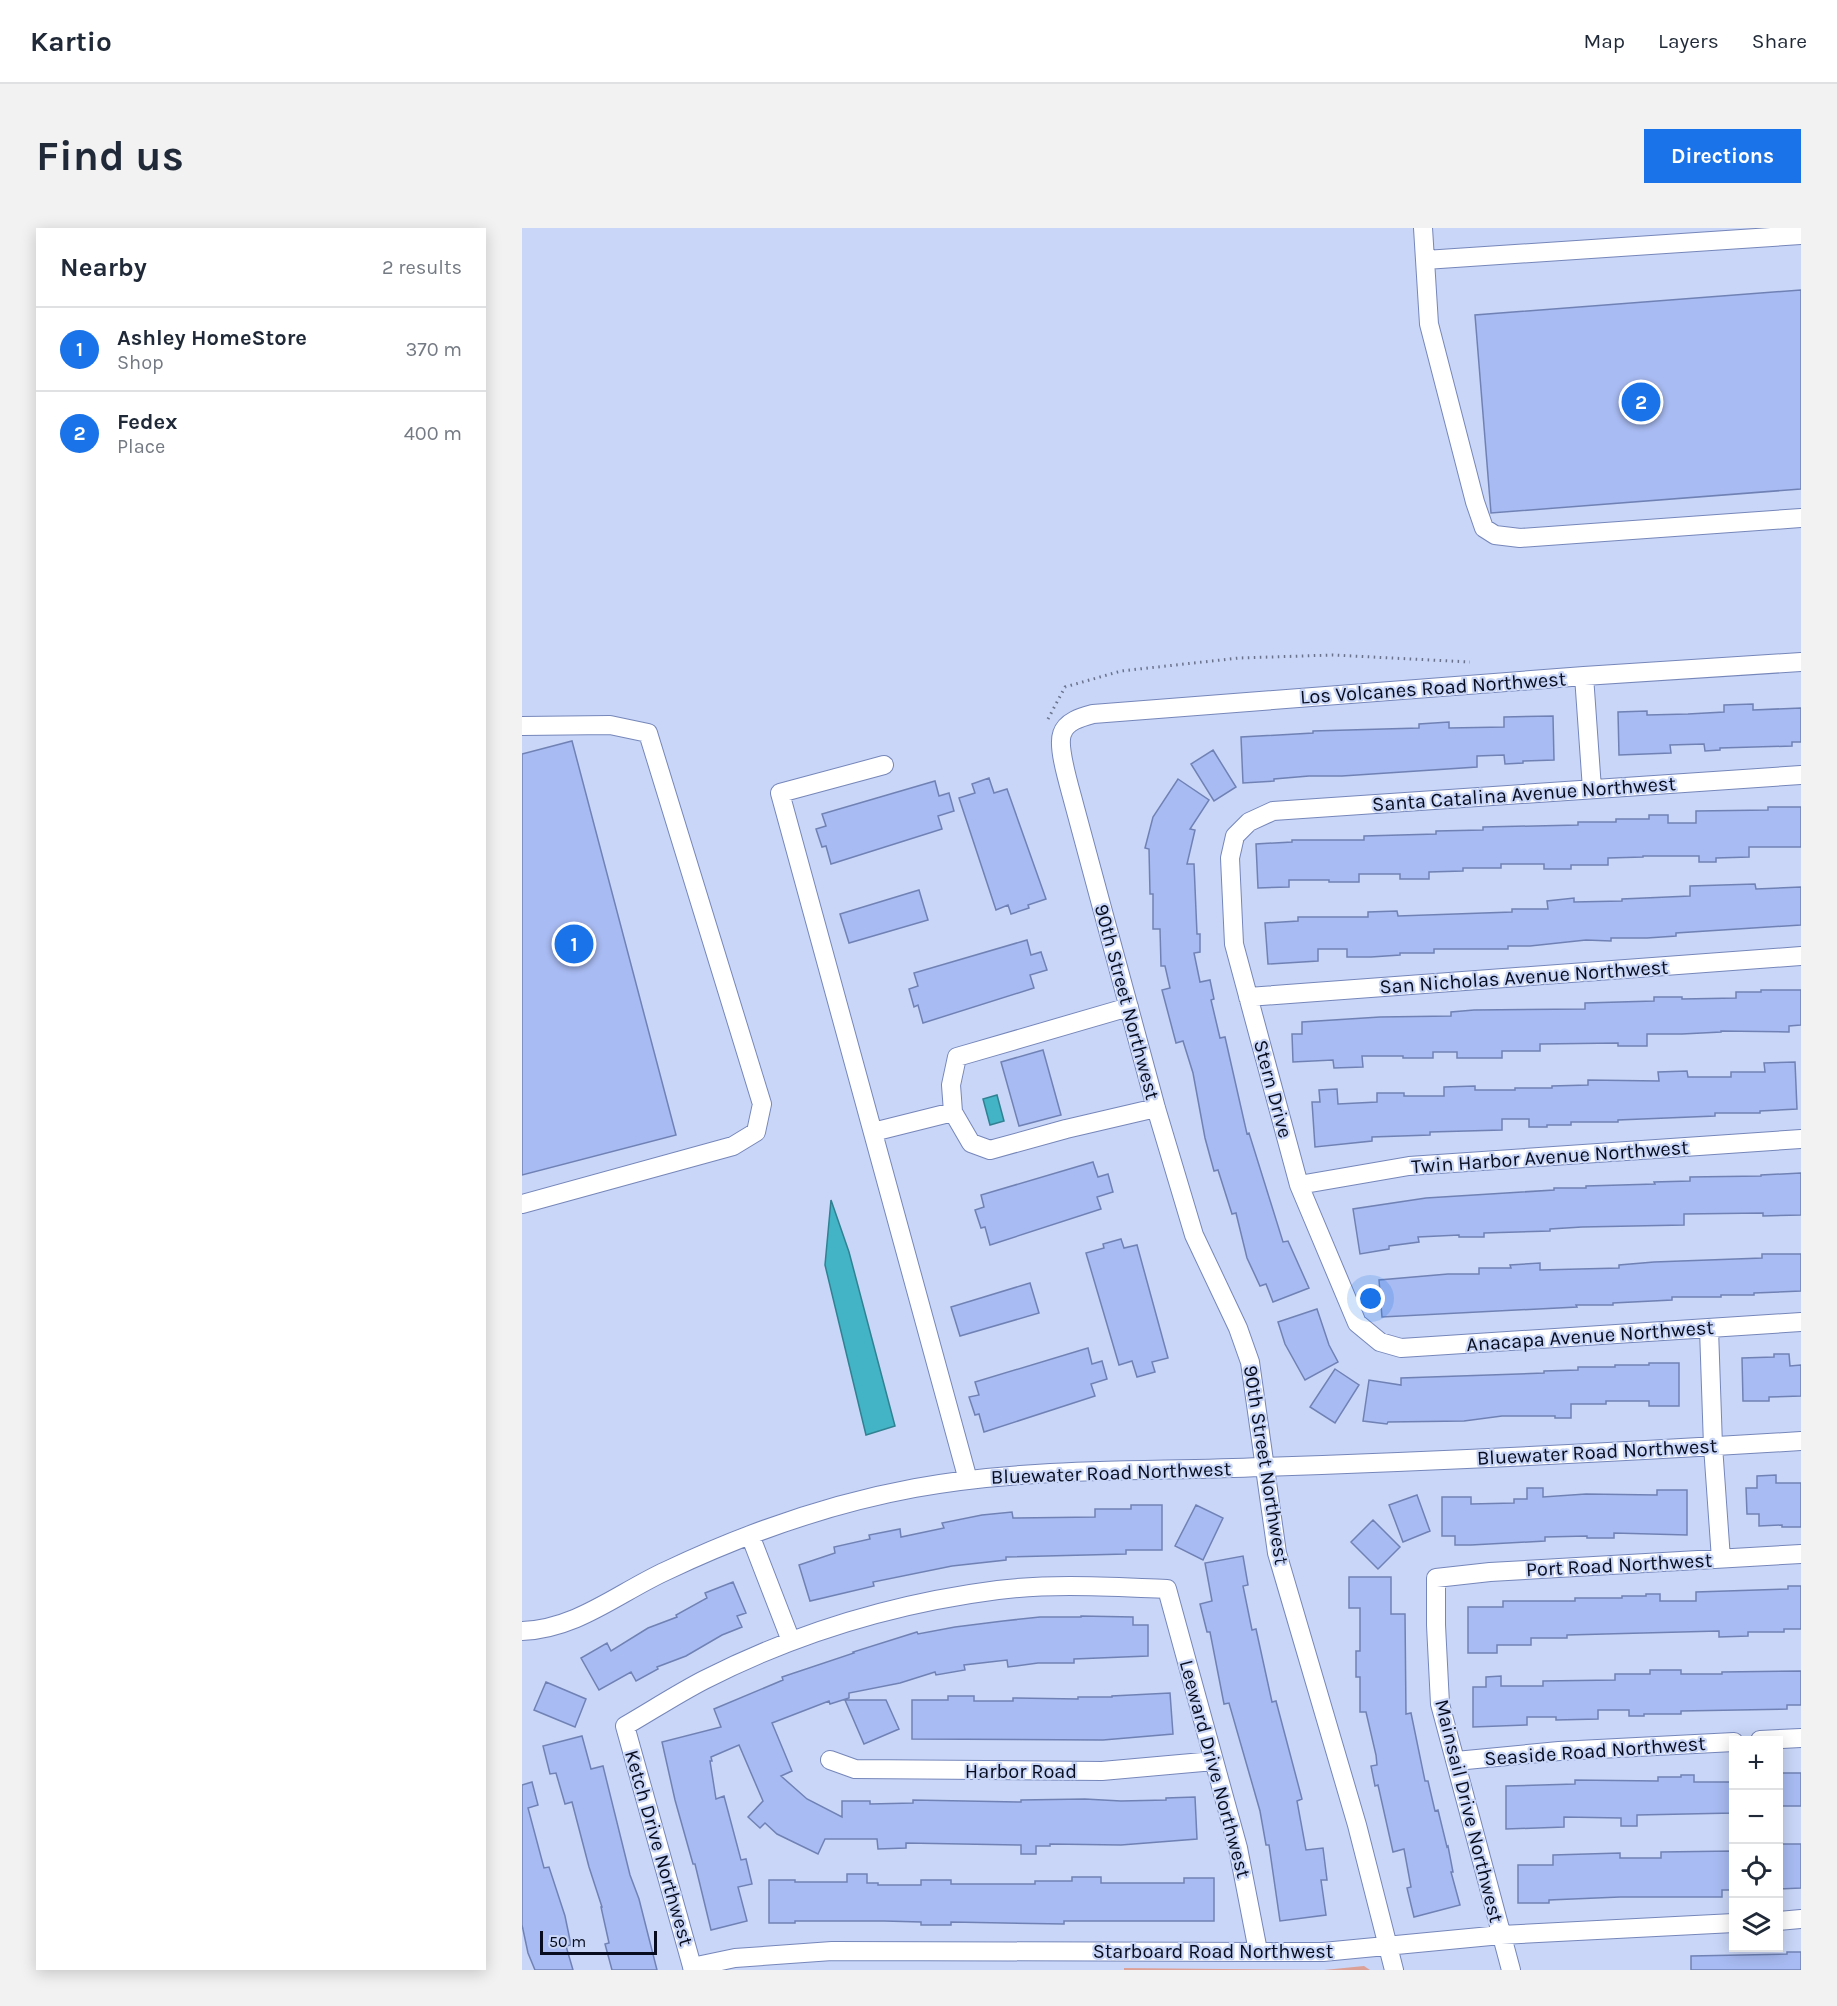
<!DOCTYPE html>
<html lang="en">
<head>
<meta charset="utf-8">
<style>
  :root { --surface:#fff; --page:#f2f2f3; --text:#1f2937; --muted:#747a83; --line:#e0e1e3; --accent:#1a73e8 }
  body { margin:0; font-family:Karla,sans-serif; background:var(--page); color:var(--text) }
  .controls { position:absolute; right:18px; bottom:18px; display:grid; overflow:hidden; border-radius:0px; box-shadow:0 3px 15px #0003 }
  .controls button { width:54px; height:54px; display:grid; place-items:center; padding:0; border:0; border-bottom:2px solid var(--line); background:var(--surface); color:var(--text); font:30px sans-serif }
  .scale { position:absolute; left:18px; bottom:15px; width:117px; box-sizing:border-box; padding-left:6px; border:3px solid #070d1f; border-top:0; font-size:16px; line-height:21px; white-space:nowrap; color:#070d1f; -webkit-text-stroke:4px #c9d6f7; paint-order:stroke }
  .you { position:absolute; left:849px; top:1071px; width:21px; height:21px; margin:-15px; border:4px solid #fff; border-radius:50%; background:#1a73e8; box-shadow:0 0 0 9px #1a73e833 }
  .badge { display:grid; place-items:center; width:39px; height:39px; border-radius:50%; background:var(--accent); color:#fff; font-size:20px; font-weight:700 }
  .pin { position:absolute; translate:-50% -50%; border:3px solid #fff; box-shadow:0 2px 6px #0006 }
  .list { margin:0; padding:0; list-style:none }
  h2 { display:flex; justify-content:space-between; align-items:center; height:78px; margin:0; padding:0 24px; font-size:26px }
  h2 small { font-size:20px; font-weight:400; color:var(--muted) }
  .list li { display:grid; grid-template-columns:39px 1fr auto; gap:18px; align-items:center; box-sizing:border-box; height:84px; padding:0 24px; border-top:2px solid var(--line) }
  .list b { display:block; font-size:22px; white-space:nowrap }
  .list p { margin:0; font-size:20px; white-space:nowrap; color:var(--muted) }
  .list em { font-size:20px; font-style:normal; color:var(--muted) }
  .icon { flex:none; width:33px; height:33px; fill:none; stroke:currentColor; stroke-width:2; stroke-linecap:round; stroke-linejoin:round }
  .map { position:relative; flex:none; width:1279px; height:1742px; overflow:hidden; border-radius:0px }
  header { display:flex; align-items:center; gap:36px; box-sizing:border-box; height:84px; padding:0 30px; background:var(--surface); border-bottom:2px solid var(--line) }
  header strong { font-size:28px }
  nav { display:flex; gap:33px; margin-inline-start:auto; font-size:21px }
  .intro { display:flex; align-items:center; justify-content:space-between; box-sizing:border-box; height:144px; padding:0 36px }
  h1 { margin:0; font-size:42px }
  .button { padding:15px 27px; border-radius:0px; background:var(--accent); color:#fff; font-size:21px; font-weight:700 }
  main { display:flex; gap:36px; padding:0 36px }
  aside { flex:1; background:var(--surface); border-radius:0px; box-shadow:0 3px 15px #0003 }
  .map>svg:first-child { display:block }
</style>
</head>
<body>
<header>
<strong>Kartio</strong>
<nav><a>Map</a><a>Layers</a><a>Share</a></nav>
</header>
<div class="intro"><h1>Find us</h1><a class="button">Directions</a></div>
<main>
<aside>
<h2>Nearby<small>2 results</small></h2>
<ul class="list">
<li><span class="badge">1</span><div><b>Ashley HomeStore</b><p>Shop</p></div><em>370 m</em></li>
<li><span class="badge">2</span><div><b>Fedex</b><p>Place</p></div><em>400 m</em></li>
</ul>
</aside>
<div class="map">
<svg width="1279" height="1742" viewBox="0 0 1279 1742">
  <rect width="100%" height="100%" fill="#c9d6f7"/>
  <!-- green -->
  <path fill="#dda096" d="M842,1738l6,4h-246v-2l200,2z"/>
  <!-- water -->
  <path fill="#42b4c5" stroke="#308293" stroke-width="1.5" d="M475,867l7,26 -14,4 -7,-26z
    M309,972l18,52 46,174 -29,9 -41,-170z"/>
  <!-- building -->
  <path fill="#a8bbf2" stroke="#7082b5" stroke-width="1.5" d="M1279,62v199l-310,24 -16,-198z
    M1231,476v6l48,-2v34h-9v4l-72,2v2l-15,1 -1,-7 -34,1 1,8 -52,2 -1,-43 29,-1v4l41,-1 36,-2v-7z
    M1031,488l1,44 -31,1v2l-18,1 -1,-9 -27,1v11l-135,9h-33l-35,3v2l-31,2 -2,-46 72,-4v-2l106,-3v-4l30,-2v6l55,-1v-10z
    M50,513l104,394 -154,40v-421z
    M691,522l23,37 -22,14 -23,-37z
    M467,550l5,15 13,-4 39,110 -18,6 1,3 -18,6 -3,-9 -12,5 -37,-112 16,-5 -3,-9z
    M656,551l31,21 -19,29 5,1 -8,34h7l3,70h3v18l-6,1 6,29 10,-2 4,19 -3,1 9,38 5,-1 22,97 2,-1 34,109 5,-1 21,47 -36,14 -7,-18 -6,2 -13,-28 -11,-45 -4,1 -14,-44 -4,1 -9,-33 -12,-65 -10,-32 -7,2 -14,-53 8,-2 -5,-22h-4l-1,-37h-7v-35h-3l-1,-45 -4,-1 8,-31z
    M413,553l4,15 10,-3 5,18 -16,5 4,13 -111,35 -5,-18 -4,1 -6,-18 10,-3 -4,-12z
    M1246,579h33v40h-52v10l-33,1v4h-17v-6h-56v1l-35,1v7h-37v4h-27v-5h-43v4h-38v3l-34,1v7h-29v-5h-41v8h-30v-2h-40v7l-31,1 -2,-44 36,-2v-2h72v-4l72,-2v-3l47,-1v-3l95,-2v-3h38v-3h33v-4h19v8h28v-12l72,-1z
    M1233,656l1,5 45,-2v38l-125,8v3l-29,2h-36v3l-25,-1 -56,6h-22v3h-74v4h-34v2l-29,2h-24v-8h-29v12l-50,3 -3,-41 33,-2v-4h70v-5l29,-1 1,5 114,-4v-3h36l-1,-8 27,-3v4l48,-1v-2l68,-3v-10z
    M397,662l9,30 -79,23 -9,-29z
    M505,712l4,15 10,-3 6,18 -17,5 4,13 -111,35 -5,-18 -4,2 -5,-18 9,-3 -4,-13z
    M1239,762h40v35l-12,1v6l-68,-1v1l-39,2h-35v12h-29v-3l-78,1v7h-38v7h-45v-6h-24v6h-30v-2h-41l1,11 -29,1 -1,-8 -40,2 -1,-28h10v-12l78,-5 71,-1v-4l23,-2 111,-1v-6l69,-2v-4h28v2l54,-1v-6h25z
    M521,822l18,65 -42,11 -18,-64z
    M1273,834l2,47 -37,2v2h-45v3l-97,4v2h-47v3h-24v2h-18v-8h-27v11l-72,2v3l-58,2v4l-57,6 -3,-45h8l-1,-12 18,-1 1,15 39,-2v-9h27v3h40v-9l31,-1v4h40v-2h37v-2l36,-1v-5l71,1 -1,-9 29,-1 1,6h43v-5h34l-1,-9z
    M571,934l5,15 10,-3 5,18 -16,5 4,12 -111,36 -5,-18 -4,1 -6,-18 9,-3 -3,-12z
    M1279,945v42l-38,1v-3l-79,1v11l-102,2 -32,2v2l-66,2v4h-25v-2l-41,2 1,5 -30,4v3l-29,5 -7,-45 73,-11 128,-8v-2h32v-2l69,-2 -1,-2 36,-1v-4l71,-1v-1z
    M599,1011l3,9 13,-3 31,113 -16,4 3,10 -18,5 -5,-16 -13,4 -33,-112 18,-5 -1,-4z
    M1240,1026h39v37l-47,2v2h-33v2h-49v3l-59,3v2h-37l1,2 -195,10 -3,-37 69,-6h31v-6h32l-1,-3 30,-2v7l79,-2v-3l35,-3 108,-4z
    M508,1055l9,30 -79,23 -9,-29z
    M795,1081l12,36 9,17 -33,18 -20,-36 -7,-22z
    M566,1120l4,16 10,-3 5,18 -16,5 4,12 -111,36 -5,-18 -4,1 -6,-18 10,-2 -4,-13z
    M1252,1126h15l1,12 11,-1v31l-32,1v4h-26l-1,-43 32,-1z
    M1127,1135h30v43h-30v-5h-43v3h-35v14h-16v-2h-53l-38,5 -76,1 -1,2 -24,-3 6,-41 32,5v-7l143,-5v-2l34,-1v-3h37v-2h34z
    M813,1141l24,16 -24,38 -25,-16z
    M1254,1247v8h25v44h-19v-2l-23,1v-12h-12l-1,-26h11v-12z
    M1005,1260h16v9l43,-3 71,1v-5h30v45l-73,-2v5h-27v-2l-42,1v4l-74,4h-16v-9h-13v-39h29v7l43,-1v-4h13z
    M895,1267l13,36 -27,11 -14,-37z
    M609,1277h31v45h-36v4l-120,3v3l-54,6 -79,16 1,4 -64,15 -11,-36 36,-12 -1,-6 36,-8 -1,-4 31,-6 1,8 43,-9 -2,-5 40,-8 30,-3 1,6 82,-1v-8h36z
    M674,1277l27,13 -20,42 -28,-14z
    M851,1292l27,27 -22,22 -27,-27z
    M721,1328l5,29 -5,1 9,44 4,-1 16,73 4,-1 26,98 -5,2 9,49 17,-2 4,32h-6l5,35 -46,6 -11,-76h-3l-6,-34 -31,-108 -5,1 -14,-72h-3l-7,-28 12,-3 -7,-38z
    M827,1349h42v37h14l1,100 5,-1 14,68h3l7,30 3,-1 9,37 1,-1 5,26h-2l9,33 -46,12 -7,-29 4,-1 -7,-38 -11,3 -15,-67 -3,1 -4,-20 6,-1 -1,-10 -10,-43h-6v-35h-4v-26h4v-43h-11z
    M211,1354l13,31 -9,3 5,11 -20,8 -36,21 -29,11 1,2 -22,12 -5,-9 -32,18 -18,-32 26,-15 4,8 37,-23 29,-11 -1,-2 31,-17 -2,-5z
    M1266,1358h13v43h-17v3h-36v4l-29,1v-6l-152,4v3h-36v7h-34v8h-29v-46h35v-6h72v-3h47v-2h24v-2h14v7h36v-9l92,-3z
    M559,1388l52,1v8h15v31l-74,3v4h-36l-30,4 -1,-7 -43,5 1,5 -29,5 -1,-3 -35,11 -51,10v5l-19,6 -1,-3 -57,22 20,48 -11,5 26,23 35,18v-16h28v3l43,-1v-3l108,2v-2l64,-1 36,2 45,-1v-2l29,-1 2,42 -76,6 -71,-1v2h-14v8h-15v-9l-115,-2v5l-28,1 -1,-10h-52l-7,15 -41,-20 -12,-11 -5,5 -12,-11 15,-16 -24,-56 -28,12 1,4h-2l6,38 8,-3 17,64 5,-1 6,25 -14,3 9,34 -36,9 -16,-66h-2l-18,-64 -13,-58 59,-15 -7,-18 69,-29 -1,-3 72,-24 -1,-1 64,-20 1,2 37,-7 48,-6 37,-4h41z
    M1128,1442h31v4h41v-2l79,-1v34h-14v4l-106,2v3h-37v2h-15v-6h-31v9l-42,1v-3h-29v8l-54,2v-40h13v-10l15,-1v10h42v-5l72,-1v-6h35z
    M24,1454l40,17 -11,28 -41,-17z
    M648,1465l3,41 -70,6 -191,-1v-39h36v-4h26v5h39v-3l65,1v-2h34v-1z
    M323,1472h41l13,29 -35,15z
    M60,1508l9,33 12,-3 27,109 9,24 18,71h-45l-7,-26 4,-1 -8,-36h1l-13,-40 -17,-65 -7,2 -9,-31 -6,1 -7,-28z
    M1257,1545h22v33h-22z
    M1159,1547h13v7h40v31l-97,2v11h-16v-8l-57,-1v10l-58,2v-43l69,-2v-4l83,1v-4h23z
    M10,1554l6,23 -10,3 16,60 5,-1 16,49 6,29 -5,1 7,24h-38l-7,-17 -6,-28v-140z
    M1257,1616h22v44l-22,1z
    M1212,1623v39h-12v7h-102l-71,3v3h-31v-38h35v-10l67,-2v5h41v-6z
    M325,1646h20v9h11v2h43v-5h30v4h84v-3h37v-4h29v6h83v-5h30v43h-150v3l-113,-2v3h-30v-3l-37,-1h-89v2h-26v-43h26v2h52z
    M1265,1724h14v18h-110v-14l96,-2z"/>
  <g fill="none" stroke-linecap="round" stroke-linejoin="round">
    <defs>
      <path id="minor" d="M901,0l6,96 46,178 9,26 11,7 25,3 281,-20
        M903,32l376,-25
        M1062,448l8,113
        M0,498l88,-1 38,8 114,371 -6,28 -23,14 -211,58
        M362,537l-104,28 188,687
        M1279,547l-528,36 -24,11 -14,14 -5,22 4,86 65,241 58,138 23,19 21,6 400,-26
        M726,769l553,-41
        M607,779l-172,50 -6,28 2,27 18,31 19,7 76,-21 90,-21
        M351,904l80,-20
        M777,957l110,-19 392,-27
        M1187,1101l4,117 8,113
        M228,1307l41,106
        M0,1403c55,-2 96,-38 144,-60 80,-38 162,-67 249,-83 114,-21 231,-16 347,-21 180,-6 360,-15 539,-26
        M1238,1512l41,-2
        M308,1532l25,9 247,2 112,-10
        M934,1533l103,-10 175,-9
        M1256,1693l23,-2
        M170,1739l43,-9 97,-7 491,1 178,-17 233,-12
        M171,1742l-68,-244c26,-15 52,-32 79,-46 92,-47 192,-77 294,-90 56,-7 113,-3 169,-1l71,259 20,103
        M872,1742l-37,-145 -80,-272 -27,-191 -12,-34 -44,-93 -38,-127 -82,-304c-4,-16 -17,-56 -12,-70 4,-13 20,-17 31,-20l491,-38 217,-14
        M989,1742l-71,-266 -4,-79v-47l54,-6 311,-18"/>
    </defs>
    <!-- minor casing -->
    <use href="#minor" stroke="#7586ba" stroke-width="20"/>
    <!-- path -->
    <path stroke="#6a738d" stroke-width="3" stroke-dasharray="1.5 4.5" stroke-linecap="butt" d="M526,491l17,-32 56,-16 118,-13 94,-3 137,7"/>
    <!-- minor -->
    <use href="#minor" stroke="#fff" stroke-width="18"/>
  </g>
  <g text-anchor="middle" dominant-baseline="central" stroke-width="4.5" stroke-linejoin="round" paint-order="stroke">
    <!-- street labels -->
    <g font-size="20" fill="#070d1f" stroke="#c9d6f7">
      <text transform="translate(911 460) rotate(-4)">Los Volcanes Road Northwest</text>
      <text transform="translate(1002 566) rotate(-4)">Santa Catalina Avenue Northwest</text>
      <text transform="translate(1002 749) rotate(-4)">San Nicholas Avenue Northwest</text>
      <text transform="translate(605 774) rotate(75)">90th Street Northwest</text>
      <text transform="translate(751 861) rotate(75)">Stern Drive</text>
      <text transform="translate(1028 929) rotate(-4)">Twin Harbor Avenue Northwest</text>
      <text transform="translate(1068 1108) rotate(-4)">Anacapa Avenue Northwest</text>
      <text transform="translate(1075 1224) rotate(-3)">Bluewater Road Northwest</text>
      <text transform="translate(744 1237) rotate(81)">90th Street Northwest</text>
      <text transform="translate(589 1245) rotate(-2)">Bluewater Road Northwest</text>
      <text transform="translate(1097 1337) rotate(-3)">Port Road Northwest</text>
      <text transform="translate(1073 1523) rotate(-4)">Seaside Road Northwest</text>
      <text transform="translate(693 1541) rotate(75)">Leeward Drive Northwest</text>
      <text x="499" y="1543">Harbor Road</text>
      <text transform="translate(947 1583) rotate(76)">Mainsail Drive Northwest</text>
      <text transform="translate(137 1620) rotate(74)">Ketch Drive Northwest</text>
      <text x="691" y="1723">Starboard Road Northwest</text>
    </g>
  </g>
</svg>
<div class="controls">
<button>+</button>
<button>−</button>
<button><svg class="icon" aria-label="locate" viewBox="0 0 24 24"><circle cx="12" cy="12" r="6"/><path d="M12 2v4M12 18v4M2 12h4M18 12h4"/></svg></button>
<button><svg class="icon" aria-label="layers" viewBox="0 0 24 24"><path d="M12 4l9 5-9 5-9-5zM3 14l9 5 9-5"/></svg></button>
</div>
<div class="scale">50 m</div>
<div class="you"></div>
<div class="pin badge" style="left:52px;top:716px">1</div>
<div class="pin badge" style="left:1119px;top:174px">2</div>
</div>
</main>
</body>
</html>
